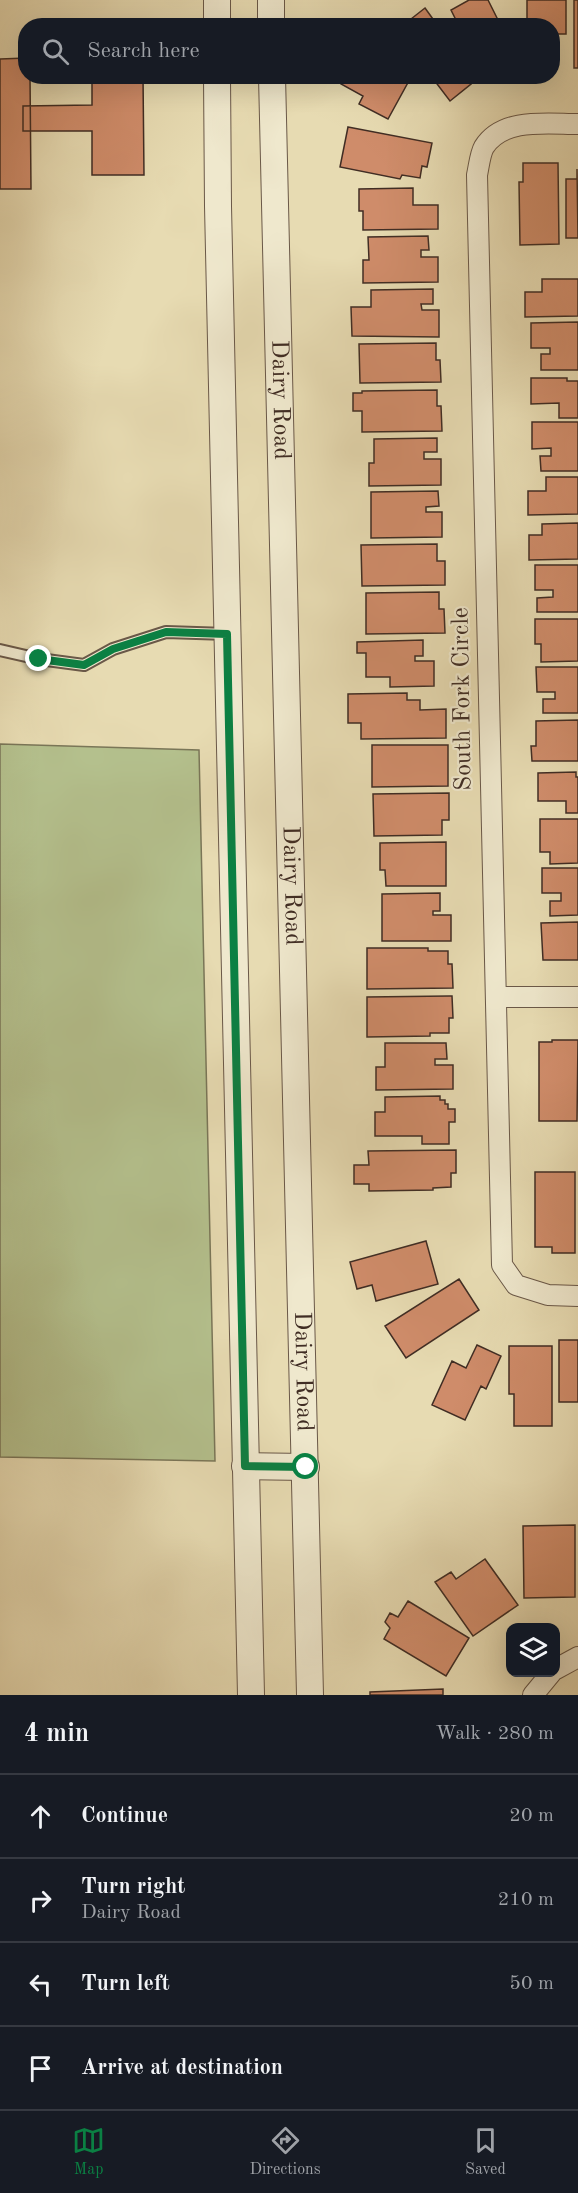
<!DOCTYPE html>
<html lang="en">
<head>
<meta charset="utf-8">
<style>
  :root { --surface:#171b24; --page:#20242c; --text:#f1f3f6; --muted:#9ea1a6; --line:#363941; --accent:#0b8043 }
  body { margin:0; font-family:"Old Standard TT",serif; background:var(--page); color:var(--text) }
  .controls { position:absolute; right:18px; bottom:18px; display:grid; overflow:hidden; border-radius:12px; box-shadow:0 6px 24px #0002 }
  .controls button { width:54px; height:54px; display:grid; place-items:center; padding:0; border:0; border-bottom:2px solid var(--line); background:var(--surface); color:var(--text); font:30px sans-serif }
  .stop { position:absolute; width:18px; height:18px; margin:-14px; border:4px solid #0b8043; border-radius:50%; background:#fff }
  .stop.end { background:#0b8043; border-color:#fff; box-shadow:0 2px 6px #0008 }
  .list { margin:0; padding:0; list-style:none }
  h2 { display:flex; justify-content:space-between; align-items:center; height:78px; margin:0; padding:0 24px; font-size:26px }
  h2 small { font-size:20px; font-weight:400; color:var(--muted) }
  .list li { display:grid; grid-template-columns:39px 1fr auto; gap:18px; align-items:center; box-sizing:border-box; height:84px; padding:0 24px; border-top:2px solid var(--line) }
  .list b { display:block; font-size:22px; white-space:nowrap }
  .list p { margin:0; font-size:20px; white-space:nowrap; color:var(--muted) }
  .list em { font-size:20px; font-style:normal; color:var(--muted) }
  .icon { flex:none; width:33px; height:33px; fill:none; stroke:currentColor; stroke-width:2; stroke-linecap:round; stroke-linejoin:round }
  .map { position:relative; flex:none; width:578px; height:1695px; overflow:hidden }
  .search { position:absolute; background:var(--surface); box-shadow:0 6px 24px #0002; left:18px; right:18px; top:18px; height:66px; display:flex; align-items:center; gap:15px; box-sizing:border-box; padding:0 21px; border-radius:24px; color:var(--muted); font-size:22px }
  .sheet { height:414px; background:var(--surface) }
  nav { display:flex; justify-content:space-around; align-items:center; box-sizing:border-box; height:84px; border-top:2px solid var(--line); background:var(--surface); font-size:16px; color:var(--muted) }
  nav a { display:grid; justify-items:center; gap:3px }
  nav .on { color:var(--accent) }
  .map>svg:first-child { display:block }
</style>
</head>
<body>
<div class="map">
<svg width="578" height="1695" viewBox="0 0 578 1695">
  <rect width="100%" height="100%" fill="#e7dbb2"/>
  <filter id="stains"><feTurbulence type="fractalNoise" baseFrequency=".00333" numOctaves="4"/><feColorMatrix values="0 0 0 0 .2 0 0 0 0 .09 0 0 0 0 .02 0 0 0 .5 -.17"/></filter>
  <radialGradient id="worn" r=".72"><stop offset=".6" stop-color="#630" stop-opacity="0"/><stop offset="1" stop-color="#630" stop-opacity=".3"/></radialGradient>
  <!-- green -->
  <path fill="#b4c08d" stroke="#7a7658" stroke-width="1.5" d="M0,744l199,6 16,711 -215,-4z"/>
  <!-- building -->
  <path fill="#cf8c6a" stroke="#402d24" stroke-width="1.5" d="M469,0h19l13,26h-42l-8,-16z
    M527,0h39v34h-13v40l-1,-48h-25z
    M574,0h4v68h-4z
    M425,8l13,18h-35l8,-7z
    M26,58v18h4l1,113h-31v-130z
    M92,76h51l1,99h-52v-44h-69v-25l69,-1z
    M345,76h66v1l-23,42 -29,-15 4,-8 -22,-12z
    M431,76h34l6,8 -21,17z
    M348,127l84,16 -5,24 -5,-1 -2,12 -18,-3 -2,4 -60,-12z
    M523,163h35l1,81 -39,1 -1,-63h4z
    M577,169l1,69h-12v-59h11z
    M413,188v17h25v24l-75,1v-19h-4v-22z
    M428,236l1,14h-8v7h17v25l-75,1v-23h6l-1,-23z
    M542,279h36v37l-53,1v-25h17z
    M433,289v15h-12l1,6h17v27l-87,-1 -1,-29h20v-17z
    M578,322v48h-37v-16h9v-6h-19v-25z
    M436,343v17h4l1,22 -81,1 -1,-39z
    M531,378h36v3h11v37h-19v-15l-28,1z
    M437,390v16h4l1,25 -80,1v-21h-9v-18h9v-2z
    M532,422h46v49h-37l-1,-15h11v-8l-19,1z
    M437,438v14h-13v7h17v26l-72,1v-23h5v-24z
    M546,477h32v37l-50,1v-24h18z
    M438,491l1,15 -13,1v5h16v25l-71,1v-46z
    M578,523v36l-49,1v-25h13v-11z
    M437,544v17h8v24l-83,1 -1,-41z
    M535,565h43v47h-41v-14l16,-1v-7h-18z
    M439,592v17h5l1,24 -79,1v-41z
    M535,619h43v42l-37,1v-18h-6z
    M423,640v16h-8v5h19v25l-44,1v-10h-24v-24h-9v-11z
    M536,667h42v46h-35v-14h12v-7h-18z
    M407,693v7h13v10l26,-1v29l-85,1v-16h-13v-29z
    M578,720v41h-46l-1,-15h5v-25z
    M372,745h76v41l-76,1z
    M576,772v5h2v36h-12v-12h-28v-28z
    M449,793v27h-7v15l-68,1 -1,-42z
    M540,819h38v44l-28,1v-12h-10z
    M446,842v44h-60l-1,-16h-5v-27z
    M542,868h36v47l-28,1v-15h11v-8h-19z
    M440,893v18h-7v4h18v26h-69v-47z
    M578,922v38h-35l-2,-37z
    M367,948h61v3h20v13h4l1,24 -86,1z
    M449,996h3l1,22h-4v15h-19v3l-63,1v-40z
    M552,1040h26l-1,81h-38v-79h13z
    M385,1043h61l1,16h-12v6h18v24l-77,1v-23h9z
    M440,1096v4h5v4h3v5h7v13h-6v22h-27v-8h-47v-24h10v-15z
    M456,1150v23h-5v14l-18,1v2l-64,1v-7h-15v-19h15l-1,-14z
    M535,1172h40v81h-23v-6h-17z
    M426,1241l12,43 -62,17 -4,-16 -15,4 -7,-27z
    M459,1279l20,31 -73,48 -21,-32z
    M559,1340h19v62h-19z
    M477,1345l24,11 -15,33 -5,-3 -16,34 -33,-15 20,-44 14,7z
    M509,1346h43v80h-38v-32h-5z
    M575,1525v72l-51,1 -1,-72z
    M485,1559l33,46 -45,31 -38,-54 16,-10 5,7z
    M408,1601l61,37 -23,38 -62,-37 6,-11 -5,-6 5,-9 8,4z
    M443,1689v6h-73v-3z"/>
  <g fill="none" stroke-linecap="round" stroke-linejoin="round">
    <defs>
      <path id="service" d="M0,650l39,9 45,6 29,-16 53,-17 61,2"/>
      <path id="minor" d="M578,124c-30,0 -75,-7 -94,23 -4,7 -5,19 -7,28l25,1090 14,20 32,10 30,1
        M496,997h82
        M556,1669l22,-12
        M533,1695l19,-23"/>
      <g id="tertiary">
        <path d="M217,0v26"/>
        <path d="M271,0v26"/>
        <path d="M217,76l1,130 33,1489"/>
        <path id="s1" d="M272,76l38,1619"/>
        <path d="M245,1466l61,1"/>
      </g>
    </defs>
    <!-- service casing -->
    <use href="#service" stroke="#6a5848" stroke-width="14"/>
    <!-- minor casing -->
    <use href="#minor" stroke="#6a5848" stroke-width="22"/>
    <!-- tertiary casing -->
    <use href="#tertiary" stroke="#6a5848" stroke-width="28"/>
    <!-- service -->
    <use href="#service" stroke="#efe8cd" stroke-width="10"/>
    <!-- minor -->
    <use href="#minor" stroke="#efe8cd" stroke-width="20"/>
    <!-- tertiary -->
    <use href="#tertiary" stroke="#efe8cd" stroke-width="26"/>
  </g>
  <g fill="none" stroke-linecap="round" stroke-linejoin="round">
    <!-- route -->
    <path stroke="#0b8043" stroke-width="8" d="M39,659l45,6 29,-16 53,-17 61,2 18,832 61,1"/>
  </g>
  <g text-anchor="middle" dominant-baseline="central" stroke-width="4.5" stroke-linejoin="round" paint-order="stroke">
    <!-- street labels -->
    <g font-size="24" fill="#402d24" stroke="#efe8cd">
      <text stroke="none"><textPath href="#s1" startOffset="324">Dairy Road</textPath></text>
      <text transform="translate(463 699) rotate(-91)">South Fork Circle</text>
      <text stroke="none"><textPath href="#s1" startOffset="810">Dairy Road</textPath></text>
      <text stroke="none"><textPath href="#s1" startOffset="1296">Dairy Road</textPath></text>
    </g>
  </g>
  <rect width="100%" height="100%" filter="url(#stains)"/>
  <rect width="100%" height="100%" fill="url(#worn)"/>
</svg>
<div class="controls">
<button><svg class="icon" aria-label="layers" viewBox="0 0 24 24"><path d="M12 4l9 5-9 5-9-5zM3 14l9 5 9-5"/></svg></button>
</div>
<div class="stop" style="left:306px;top:1467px"></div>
<div class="stop end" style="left:39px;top:659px"></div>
<div class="search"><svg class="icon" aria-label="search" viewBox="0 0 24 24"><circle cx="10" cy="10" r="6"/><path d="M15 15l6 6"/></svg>Search here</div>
</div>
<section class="sheet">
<h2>4 min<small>Walk · 280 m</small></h2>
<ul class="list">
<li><svg class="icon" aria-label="ahead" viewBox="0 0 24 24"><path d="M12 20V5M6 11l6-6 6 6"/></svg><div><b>Continue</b></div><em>20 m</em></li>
<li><svg class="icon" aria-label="right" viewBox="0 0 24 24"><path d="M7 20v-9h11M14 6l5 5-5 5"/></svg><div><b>Turn right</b><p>Dairy Road</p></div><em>210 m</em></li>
<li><svg class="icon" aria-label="left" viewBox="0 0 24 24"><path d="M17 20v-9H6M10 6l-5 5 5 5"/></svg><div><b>Turn left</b></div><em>50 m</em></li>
<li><svg class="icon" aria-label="arrive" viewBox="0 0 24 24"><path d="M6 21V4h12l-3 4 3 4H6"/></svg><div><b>Arrive at destination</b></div></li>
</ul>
</section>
<nav>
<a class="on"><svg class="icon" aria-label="map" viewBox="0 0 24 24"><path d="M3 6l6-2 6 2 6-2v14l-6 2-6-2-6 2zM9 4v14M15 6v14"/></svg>Map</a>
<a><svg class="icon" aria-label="directions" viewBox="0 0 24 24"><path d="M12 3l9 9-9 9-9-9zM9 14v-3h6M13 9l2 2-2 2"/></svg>Directions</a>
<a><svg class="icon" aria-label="saved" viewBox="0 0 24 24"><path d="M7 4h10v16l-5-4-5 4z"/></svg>Saved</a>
</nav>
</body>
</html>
